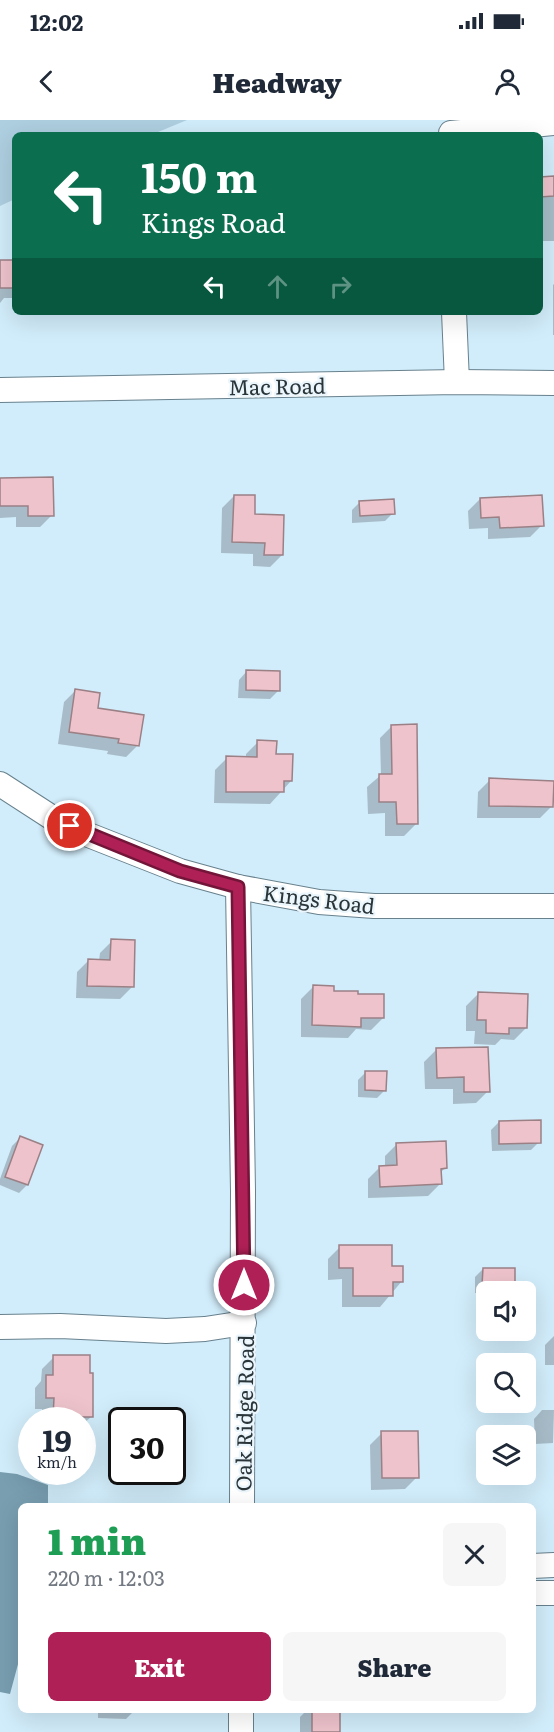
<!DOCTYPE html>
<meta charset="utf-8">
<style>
body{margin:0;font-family:Literata,serif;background:#f6f6f7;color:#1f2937;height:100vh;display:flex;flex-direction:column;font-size:22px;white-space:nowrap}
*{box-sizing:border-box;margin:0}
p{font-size:20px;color:#747a83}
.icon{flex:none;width:33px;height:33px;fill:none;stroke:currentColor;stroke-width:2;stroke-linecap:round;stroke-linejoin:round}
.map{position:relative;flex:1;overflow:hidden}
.side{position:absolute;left:18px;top:1383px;width:518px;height:210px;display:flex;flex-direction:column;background:#fff;border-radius:9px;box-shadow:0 6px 24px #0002}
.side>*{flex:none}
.top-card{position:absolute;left:12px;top:12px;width:531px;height:183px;border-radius:9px;box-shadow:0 6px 24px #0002;background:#0b6e4f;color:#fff;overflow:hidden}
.tools{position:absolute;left:476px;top:1161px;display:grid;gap:12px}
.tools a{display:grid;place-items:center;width:60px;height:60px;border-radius:9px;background:#fff;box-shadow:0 6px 24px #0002;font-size:30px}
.speed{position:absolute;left:18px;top:1287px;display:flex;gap:12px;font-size:30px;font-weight:700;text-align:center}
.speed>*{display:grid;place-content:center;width:78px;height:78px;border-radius:50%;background:#fff;box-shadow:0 6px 24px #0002;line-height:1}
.speed small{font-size:15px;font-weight:400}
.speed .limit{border:3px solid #111;border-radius:9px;background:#fff;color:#111}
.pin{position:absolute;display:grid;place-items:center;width:51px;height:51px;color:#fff;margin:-26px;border:3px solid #fff;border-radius:50%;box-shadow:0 2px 6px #0007}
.me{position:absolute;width:66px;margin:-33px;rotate:0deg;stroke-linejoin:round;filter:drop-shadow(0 0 4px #0008)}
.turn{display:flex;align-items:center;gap:21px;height:126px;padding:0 30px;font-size:27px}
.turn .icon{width:78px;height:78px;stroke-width:2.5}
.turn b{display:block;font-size:42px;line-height:51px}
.lanes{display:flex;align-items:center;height:57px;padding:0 30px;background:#0003;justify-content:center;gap:30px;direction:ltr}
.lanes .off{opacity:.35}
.round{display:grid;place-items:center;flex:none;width:63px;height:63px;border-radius:9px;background:#f6f6f7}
.headline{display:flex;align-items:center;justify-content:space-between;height:102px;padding:0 30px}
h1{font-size:36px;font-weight:800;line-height:45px;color:#1e9e55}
.primary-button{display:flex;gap:12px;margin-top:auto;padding:12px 30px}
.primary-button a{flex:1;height:69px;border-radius:9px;background:#af2056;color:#fff;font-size:24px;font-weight:800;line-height:69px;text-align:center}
.primary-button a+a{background:#f6f6f7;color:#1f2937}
.status{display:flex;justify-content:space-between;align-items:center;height:42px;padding:0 30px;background:#fff;direction:ltr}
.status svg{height:16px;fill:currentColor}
header{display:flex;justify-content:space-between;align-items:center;height:78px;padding:0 30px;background:#fff;font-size:27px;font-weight:800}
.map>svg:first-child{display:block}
.green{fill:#aecfe0}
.water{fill:#789eb0}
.shadow{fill:#0003}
.building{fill:#eec3cc;stroke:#9b8086;stroke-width:1.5}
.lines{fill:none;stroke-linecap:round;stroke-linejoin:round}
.minor-casing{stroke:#68818d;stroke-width:26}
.minor{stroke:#fff;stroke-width:24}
.route-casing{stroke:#721538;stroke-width:15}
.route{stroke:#af2056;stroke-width:10}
.labels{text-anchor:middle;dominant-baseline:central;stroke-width:4.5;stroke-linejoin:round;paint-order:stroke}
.street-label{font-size:21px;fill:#2a353a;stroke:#ebf6fc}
</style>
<div class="status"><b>12:02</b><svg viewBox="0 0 49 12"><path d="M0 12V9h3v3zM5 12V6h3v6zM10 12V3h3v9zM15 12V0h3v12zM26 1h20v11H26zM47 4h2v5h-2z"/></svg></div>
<header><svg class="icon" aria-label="back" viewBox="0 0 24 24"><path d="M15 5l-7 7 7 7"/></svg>Headway<svg class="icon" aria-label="person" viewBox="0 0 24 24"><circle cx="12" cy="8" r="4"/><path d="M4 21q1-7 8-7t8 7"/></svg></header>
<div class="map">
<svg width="554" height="1612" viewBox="0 0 554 1612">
<rect width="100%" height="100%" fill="#d1ecfa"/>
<path class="green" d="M0,0H187L151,15H15V79L0,86Z"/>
<path class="water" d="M0,1352L17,1354L48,1365V1386H21V1533L10,1574L0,1572Z"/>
<g class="shadow">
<rect x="540" y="58" width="14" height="63"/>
<path d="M0,141L15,142V178H4L0,183Z"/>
<path d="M554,164V215H553V165Z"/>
<path d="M100,192H142L140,194Z"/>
<path d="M0,359L52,395L40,407H16V397L0,398Z"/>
<path d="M234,376L253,395L282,435L270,447L253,446V434L221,433L222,388Z"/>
<path d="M480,379L542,405L530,417L488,419V408L469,409L468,391Z"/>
<path d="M360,382L393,393L385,401L352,403V390Z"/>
<path d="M247,551L278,571L270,579L238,578L239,560Z"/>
<path d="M76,570L138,625L126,637L107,634L108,631L58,624L64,582Z"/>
<path d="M392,606L416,704L404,716H385V693L368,694L367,667L381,655L380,618Z"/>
<path d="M258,622L275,635L291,661L270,684L214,683L215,650L227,638H246V634Z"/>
<path d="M490,660L552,686L540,698H477L478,672Z"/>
<path d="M112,821L132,867L120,879L76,878L77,852L89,840L99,841L100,833Z"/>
<path d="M313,867L357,876L383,898L371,910L356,909L348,918L301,917V879Z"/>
<path d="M478,874L526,908L514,920L501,919L495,925L474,924L475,911H466V886Z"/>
<path d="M436,930L488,971L476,983L453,984V969H425L424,942Z"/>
<path d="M366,952L385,970L377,978L358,977V960Z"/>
<path d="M499,1002L539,1022L531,1030L492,1031L491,1010Z"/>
<path d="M20,1018L27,1065L19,1073L0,1065V1059L12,1026Z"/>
<path d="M397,1024L445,1048L440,1053V1064L428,1076L368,1078V1059L380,1047H385V1036Z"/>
<path d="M340,1127L391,1147L402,1161L380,1187H342V1159L328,1160V1139Z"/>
<path d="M483,1149L514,1165L507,1172L475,1173V1157Z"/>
<path d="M554,1216V1245H545V1225Z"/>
<path d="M54,1237L92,1296L82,1305V1300H42V1289H35V1268L41,1261L42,1249Z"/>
<path d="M542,1290H554L553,1323L535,1324L534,1299Z"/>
<path d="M382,1313L417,1357L405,1369L371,1370L370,1325Z"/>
<path d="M98,1590H135L126,1599L98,1598Z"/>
<path d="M307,1590H338L339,1612H300V1597Z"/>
</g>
<g class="building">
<path d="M554,56V76L540,77V57Z"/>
<rect x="0" y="140" width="15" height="28"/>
<path d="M53,357L54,396H28V386H0V358Z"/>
<path d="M234,375H255V394L284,395L283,435H264L265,423L232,422Z"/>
<path d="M542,375L544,406L500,408L499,397L481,398L480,378Z"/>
<path d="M394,379L395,394L360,396L359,381Z"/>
<path d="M246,550L280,551V571L246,570Z"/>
<path d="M75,569L100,573L98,588L144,595L139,626L118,623L119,619L69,612Z"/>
<path d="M417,604L418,704H397L396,682H379V654H392L391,605Z"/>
<path d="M257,620L277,621L276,634H293L292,661H284V672H226V636L257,637Z"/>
<path d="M489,658L554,661L553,687L489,686Z"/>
<path d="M111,819L135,820L134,867L87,866L88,839L110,840Z"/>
<path d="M313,865L334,866V871H358V874H384V898H361V907L312,905Z"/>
<path d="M478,872L528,874L527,908H509V914L486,913V900H477Z"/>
<path d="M488,927L490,972H464V957L437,958L436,928Z"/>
<path d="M365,951H387L386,971L365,970Z"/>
<path d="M541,1000V1023L499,1024V1001Z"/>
<path d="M20,1016L43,1025L28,1065L5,1057Z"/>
<path d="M446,1021L447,1048L441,1049L442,1064L380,1067L379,1046L397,1045L396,1023Z"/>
<path d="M339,1125H392V1146H403V1162H393V1176H353V1148H339Z"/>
<path d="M483,1148H515V1166L482,1165Z"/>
<path d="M53,1235H90V1253H93V1297H53L54,1278H46V1255H53Z"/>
<path d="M381,1311H418L419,1358H382Z"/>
<rect x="312" y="1590" width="28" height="22"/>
</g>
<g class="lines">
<defs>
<g id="minor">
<path d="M451,13L554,3"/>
<path d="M454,192L457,262"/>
<path d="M0,270L457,262L554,263"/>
<path d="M0,664L51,697L81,712L180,751L238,767L319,782L374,786H554"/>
<path d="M238,767L243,1071L242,1386"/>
<path d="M0,1207L60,1206L166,1211L205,1209L244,1203"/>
<path d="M532,1446L554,1445"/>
<path d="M532,1473H554"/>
<path d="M241,1590V1612"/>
</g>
</defs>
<use href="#minor" class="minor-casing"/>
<use href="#minor" class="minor"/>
</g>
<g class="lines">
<defs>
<path id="route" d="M70,706L180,751L238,767L244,1165"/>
</defs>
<use href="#route" class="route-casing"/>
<use href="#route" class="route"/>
</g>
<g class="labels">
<g class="street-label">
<text transform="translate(277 265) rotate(-1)">Mac Road</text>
<text transform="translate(319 778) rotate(7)">Kings Road</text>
<text transform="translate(243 1293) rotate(-89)">Oak Ridge Road</text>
</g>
</g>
</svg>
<div class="tools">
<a><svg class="icon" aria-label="sound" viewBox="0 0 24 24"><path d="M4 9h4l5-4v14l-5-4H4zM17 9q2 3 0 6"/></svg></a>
<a><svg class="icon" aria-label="search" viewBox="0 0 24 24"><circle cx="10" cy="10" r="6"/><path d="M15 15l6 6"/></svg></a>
<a><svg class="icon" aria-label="layers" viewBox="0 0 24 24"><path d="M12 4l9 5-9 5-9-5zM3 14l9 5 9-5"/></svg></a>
</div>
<div class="speed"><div>19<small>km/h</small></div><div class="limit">30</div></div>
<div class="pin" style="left:70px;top:706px;background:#d93025"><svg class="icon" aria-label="arrive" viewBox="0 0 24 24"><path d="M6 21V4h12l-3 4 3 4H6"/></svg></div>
<svg class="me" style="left:244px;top:1165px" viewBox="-20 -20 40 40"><circle r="17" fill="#af2056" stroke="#fff" stroke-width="3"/><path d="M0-11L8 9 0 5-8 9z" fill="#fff"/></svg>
<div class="top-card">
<div class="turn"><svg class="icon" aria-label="left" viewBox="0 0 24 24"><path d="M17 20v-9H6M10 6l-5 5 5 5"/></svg><div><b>150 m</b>Kings Road</div></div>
<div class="lanes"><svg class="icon" aria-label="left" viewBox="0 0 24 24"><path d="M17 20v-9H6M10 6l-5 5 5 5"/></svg><svg class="icon off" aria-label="ahead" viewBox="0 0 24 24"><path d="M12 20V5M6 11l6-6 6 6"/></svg><svg class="icon off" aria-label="right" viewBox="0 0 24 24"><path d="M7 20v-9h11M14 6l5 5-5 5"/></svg></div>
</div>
<section class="side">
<div class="headline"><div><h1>1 min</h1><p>220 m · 12:03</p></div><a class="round"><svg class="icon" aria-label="close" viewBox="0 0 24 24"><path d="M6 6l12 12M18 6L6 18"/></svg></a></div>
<div class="primary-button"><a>Exit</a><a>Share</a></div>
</section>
</div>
